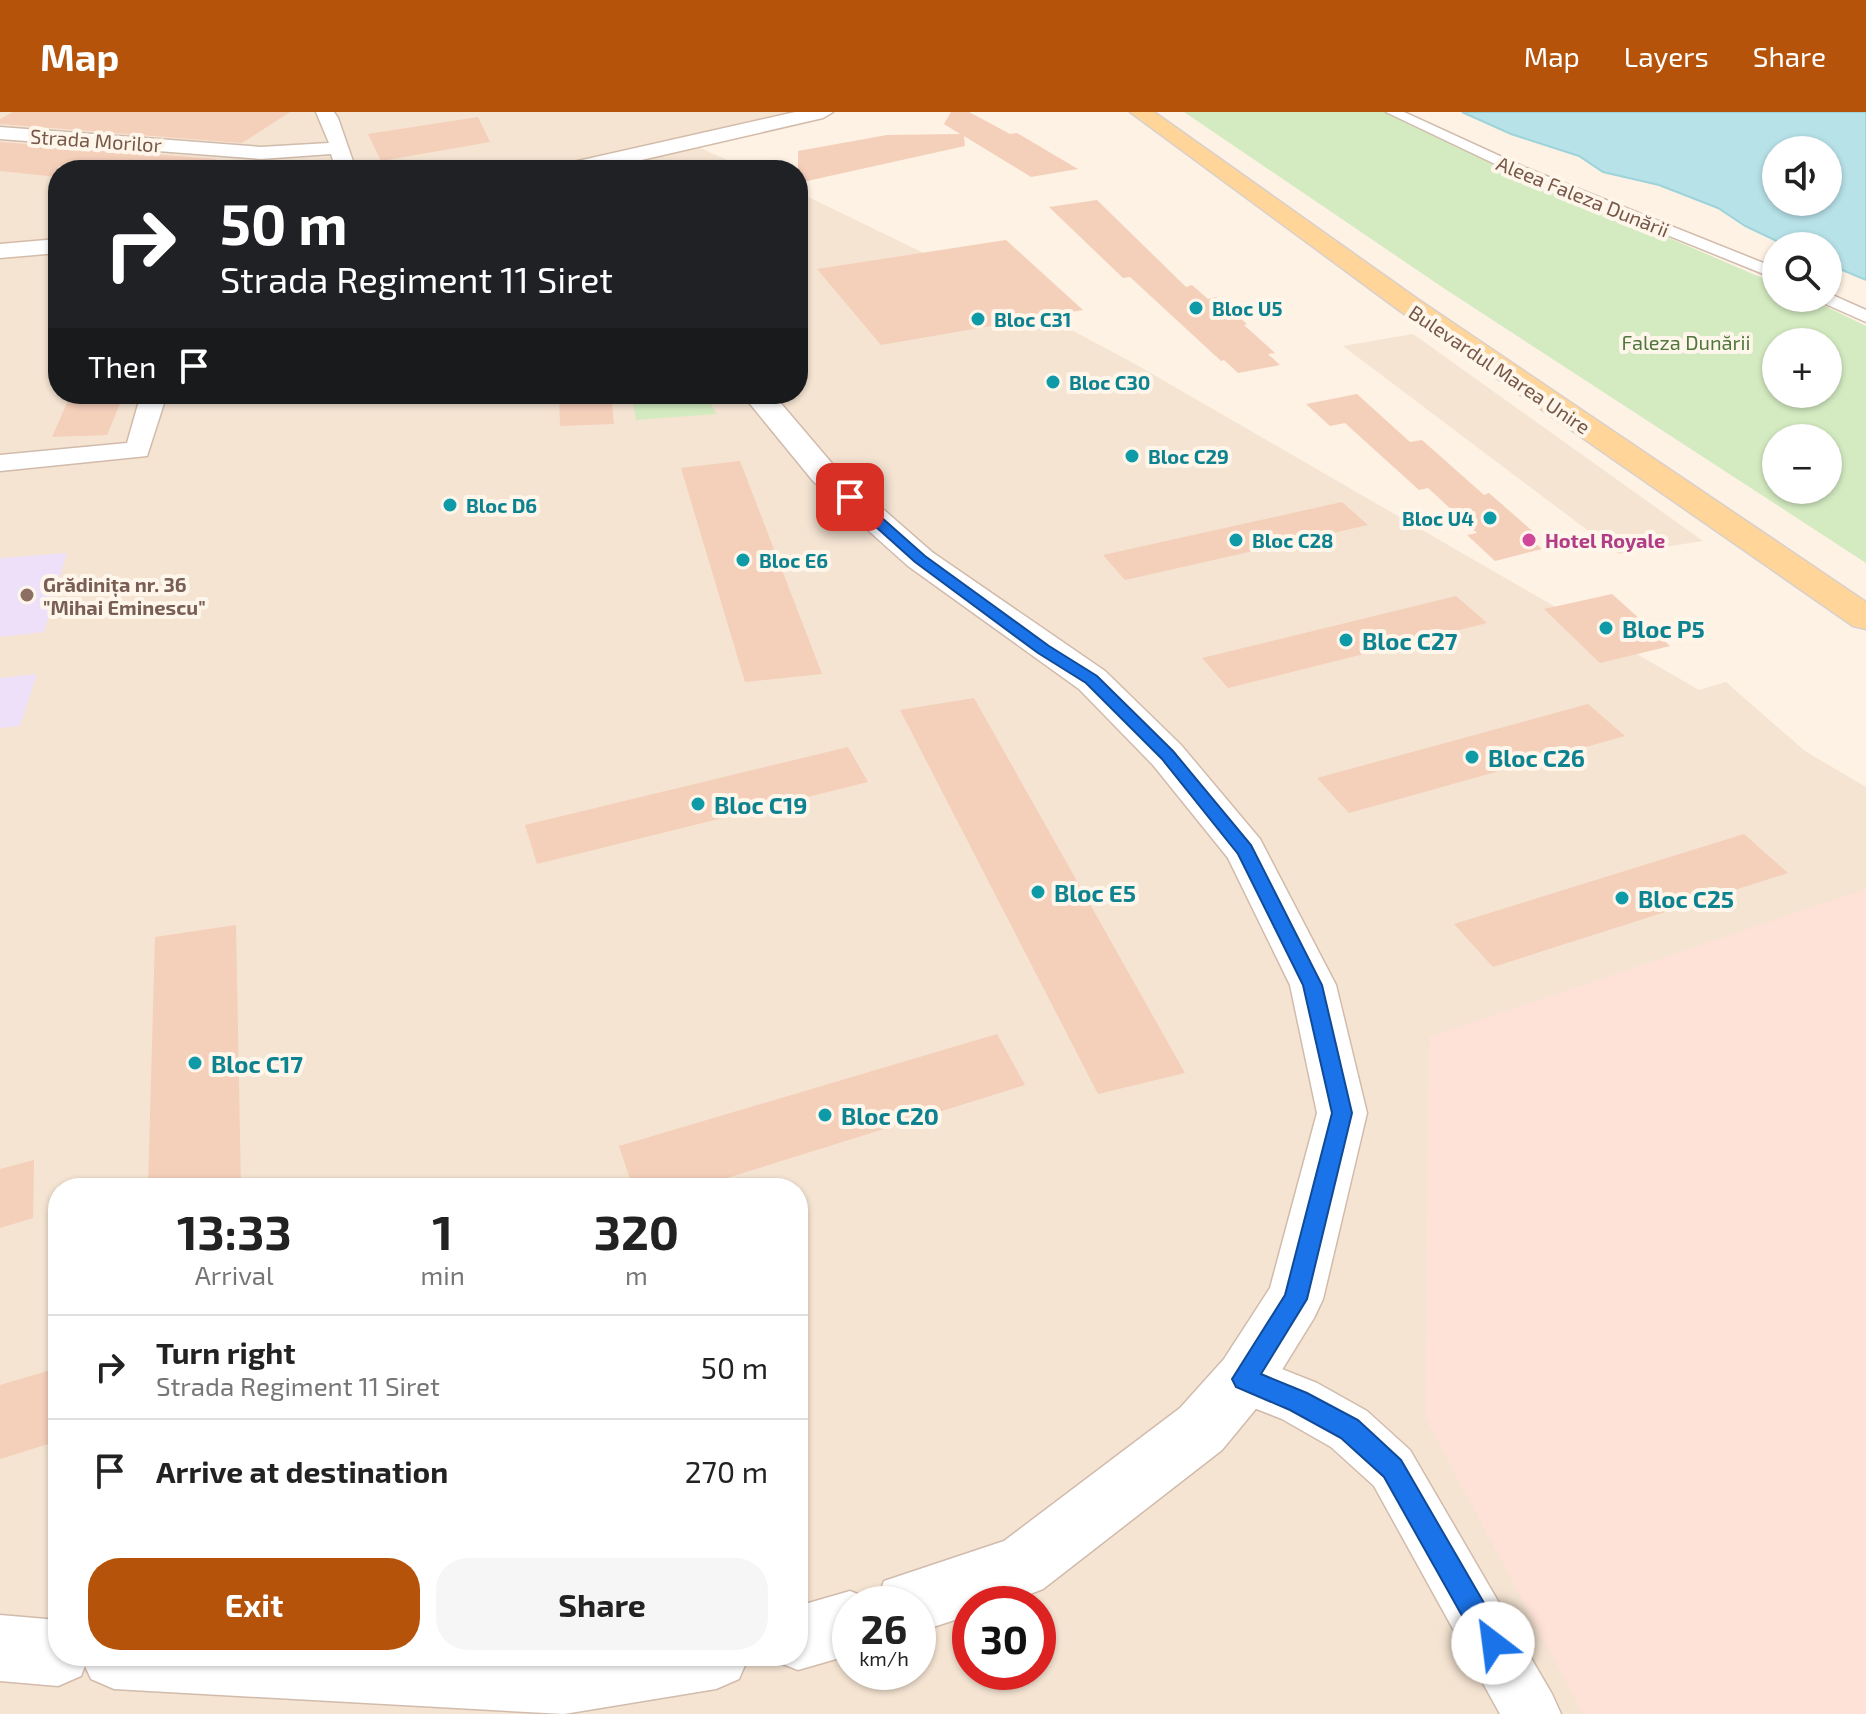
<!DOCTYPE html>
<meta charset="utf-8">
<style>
body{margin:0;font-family:"Exo 2",sans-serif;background:#f6f6f6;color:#222;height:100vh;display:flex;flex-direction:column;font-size:30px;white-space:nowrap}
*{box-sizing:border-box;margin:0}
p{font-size:26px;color:#767676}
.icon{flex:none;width:44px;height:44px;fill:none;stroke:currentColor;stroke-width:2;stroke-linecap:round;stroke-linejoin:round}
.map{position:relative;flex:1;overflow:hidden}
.panel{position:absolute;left:48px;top:1066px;width:760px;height:488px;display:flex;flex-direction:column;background:#fff;border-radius:32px;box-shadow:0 2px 6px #0004}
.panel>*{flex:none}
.banner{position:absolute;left:48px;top:48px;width:760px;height:244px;border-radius:32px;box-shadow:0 2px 6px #0004;background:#202124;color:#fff;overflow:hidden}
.tools{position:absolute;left:1762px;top:24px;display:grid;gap:16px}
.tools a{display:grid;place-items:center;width:80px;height:80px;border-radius:50%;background:#fff;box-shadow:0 2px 6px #0004;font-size:40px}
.speed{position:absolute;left:832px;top:1474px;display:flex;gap:16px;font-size:40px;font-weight:700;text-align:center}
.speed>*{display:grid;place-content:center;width:104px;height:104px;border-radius:50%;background:#fff;box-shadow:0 2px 6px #0004;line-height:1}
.speed small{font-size:20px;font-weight:400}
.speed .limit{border:12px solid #d22;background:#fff;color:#111}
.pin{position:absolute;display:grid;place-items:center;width:68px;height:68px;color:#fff;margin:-34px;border-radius:16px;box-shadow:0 4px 12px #0006}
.me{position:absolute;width:88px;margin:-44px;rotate:330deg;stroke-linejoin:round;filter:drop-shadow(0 0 6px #0008)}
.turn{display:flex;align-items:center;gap:28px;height:168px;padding:0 40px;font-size:36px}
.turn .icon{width:104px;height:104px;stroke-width:2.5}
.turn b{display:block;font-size:56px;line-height:68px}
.then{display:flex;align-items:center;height:76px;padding:0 40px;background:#0003;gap:16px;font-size:30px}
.eta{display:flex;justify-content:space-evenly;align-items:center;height:136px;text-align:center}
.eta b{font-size:48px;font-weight:700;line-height:56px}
.action{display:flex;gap:16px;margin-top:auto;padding:16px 40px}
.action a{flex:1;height:92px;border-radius:32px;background:#b45309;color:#fff;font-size:32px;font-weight:700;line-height:92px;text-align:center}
.action a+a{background:#f6f6f6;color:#222}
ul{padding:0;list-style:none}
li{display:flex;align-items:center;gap:24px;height:104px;padding:0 40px;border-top:2px solid #e0e0e0}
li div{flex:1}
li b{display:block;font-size:30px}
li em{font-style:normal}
header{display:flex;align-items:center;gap:48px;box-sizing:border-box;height:112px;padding:0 40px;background:#b45309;color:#fff}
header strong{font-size:38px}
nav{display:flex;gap:44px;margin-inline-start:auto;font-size:28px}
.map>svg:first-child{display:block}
.residential{fill:#f5e4d2;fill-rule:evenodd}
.commercial{fill:#fee1d7}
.education{fill:#efe0fa}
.green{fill:#d4ebc1;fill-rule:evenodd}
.water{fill:#b7e2e8;stroke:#9dd3da;stroke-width:2;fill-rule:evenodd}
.building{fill:#f4cfba}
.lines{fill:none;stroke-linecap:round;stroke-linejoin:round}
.pedestrian-casing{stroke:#d1bbac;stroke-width:3}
.minor-casing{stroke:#d1bbac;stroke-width:3}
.tertiary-casing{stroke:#d1bbac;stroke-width:3}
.secondary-casing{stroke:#d4bba9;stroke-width:3}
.primary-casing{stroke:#d9d0cc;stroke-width:3}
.pedestrian{fill:#fff;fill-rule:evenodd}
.minor{fill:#fff;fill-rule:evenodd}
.tertiary{fill:#fff;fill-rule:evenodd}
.secondary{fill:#fff;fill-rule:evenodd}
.primary{fill:#ffd599;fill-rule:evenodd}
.route{fill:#1a73e8;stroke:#114b97;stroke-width:2}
.culture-dot{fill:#0f9aa8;stroke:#fff6eb;stroke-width:3}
.hotel-dot{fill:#d1479c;stroke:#fff6eb;stroke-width:3}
.education-dot{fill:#8d6e63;stroke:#fff6eb;stroke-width:3}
.labels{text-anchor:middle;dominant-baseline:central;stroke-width:8;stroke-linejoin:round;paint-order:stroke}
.far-street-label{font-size:20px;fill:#775748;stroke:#fff6eb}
.far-culture-label{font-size:20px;font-weight:bold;fill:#0d838f;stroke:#fff6eb;text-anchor:start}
.far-park-label{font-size:20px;fill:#50773c;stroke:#fff6eb}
.far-hotel-label{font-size:20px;font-weight:bold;fill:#b23c85;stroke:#fff6eb;text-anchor:start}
.far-education-label{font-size:20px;font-weight:bold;fill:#785e54;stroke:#fff6eb;text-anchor:start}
.culture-label{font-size:24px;font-weight:bold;fill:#0d838f;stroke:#fff6eb;text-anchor:start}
</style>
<header>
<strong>Map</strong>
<nav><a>Map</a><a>Layers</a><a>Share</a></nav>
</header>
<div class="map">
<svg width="1866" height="1602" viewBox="0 0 1866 1602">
<rect width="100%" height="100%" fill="#fdf2e4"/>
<g class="residential">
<path d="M0,0H807L691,32L750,58H58V282H798V80L969,163L1135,252L1699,578L1726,570L1805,639L1866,675V1602H0ZM58,1076H798V1544H58ZM850,1492H918V1560H850ZM970,1492H1038V1560H970Z"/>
<path d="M1413,222L1703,429L1619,442L1343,234Z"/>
</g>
<path class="commercial" d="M1866,777V1602H1583L1425,1305L1429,925Z"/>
<g class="education">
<path d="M67,441L44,520L0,525V446Z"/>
<path d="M37,562L20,614L0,616V566Z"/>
</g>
<g class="green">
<path d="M1184,0H1390L1482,45L1776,172V186H1809L1866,214V451L1445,177ZM1776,230H1828V282H1776ZM1776,326H1828V378H1776Z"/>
<path d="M631,282H704L717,302L636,308Z"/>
</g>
<path class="water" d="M1462,0H1866V168L1828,152V134H1787L1745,114L1718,96L1659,73L1603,60L1579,44L1511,22ZM1776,38H1828V90H1776Z"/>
<g class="building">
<path d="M13,0H290L242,31L0,12V7Z"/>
<path d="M951,0H969L1010,22L1017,21L1078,57L1031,65L964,24L965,34L798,71V39L887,23L960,22L944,12Z"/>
<path d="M478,5L490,30L381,49L368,22Z"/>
<path d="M0,30L217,47L199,58H106L58,54V65L0,59Z"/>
<path d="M1097,88L1186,175L1192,173L1208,187L1216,185L1247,212L1244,213L1275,241L1268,242L1280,253L1238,261L1224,248L1221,249L1130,165L1123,166L1049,95Z"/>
<path d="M1006,128L1083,198L881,233L817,157Z"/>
<path d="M71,282H124L107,323L52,325Z"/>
<path d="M559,282H611L614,312L560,314Z"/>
<path d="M1357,282L1410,330L1422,328L1484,383L1489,381L1537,423L1528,425L1542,437L1495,449L1467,423L1477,421L1428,376L1419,378L1345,311L1330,314L1306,292Z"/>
<path d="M740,349L822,562L745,570L681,356Z"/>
<path d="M1342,390L1368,413L1125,468L1103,443Z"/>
<path d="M1612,482L1670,534L1600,551L1544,497Z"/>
<path d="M1456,484L1487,511L1228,576L1202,546Z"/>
<path d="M974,586L1185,961L1098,982L900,598Z"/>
<path d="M1588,592L1625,624L1349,701L1317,666Z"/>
<path d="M848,635L868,670L537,752L525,713Z"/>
<path d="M1744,722L1788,761L1493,855L1454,812Z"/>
<path d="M236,813L241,1076H148L155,825Z"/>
<path d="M997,922L1025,973L695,1076H633L619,1034Z"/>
<path d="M34,1048L33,1106L0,1116V1057Z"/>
<path d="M58,1256V1329L0,1347V1273Z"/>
</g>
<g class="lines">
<defs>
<g id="pedestrian">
<path d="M1386,0H1404L1526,56L1776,156V167L1516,62Z"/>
<path d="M1828,181L1866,198V210L1821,190L1819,186H1828Z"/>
</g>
<g id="minor">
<path d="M316,0H334L338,6L356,58H336L331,42L261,47L0,27V15L261,35L329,31Z"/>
<path d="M141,282H167L147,344L0,359V343L127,331Z"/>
<path d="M1244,1242L1317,1271L1367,1299L1410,1338L1552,1582L1561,1602H1500L1374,1374L1331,1335L1282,1307L1226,1285L1219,1267L1226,1249Z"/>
</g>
<g id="tertiary">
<path d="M742,282H773L835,355L932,440L1105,559L1181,633L1260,727L1336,873L1367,1001L1323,1187L1314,1206L1264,1287L1222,1338L1043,1477L1004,1492H970V1503L918,1520V1492H875L884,1469L1004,1429L1180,1296L1224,1247L1270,1176L1317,1001L1290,873L1228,746L1153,653L1079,577L908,454L813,369Z"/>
<path d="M850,1479L873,1488L874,1492H850V1543L798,1558L775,1549L773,1544H798V1494Z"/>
<path d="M0,1503L58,1508V1544H749L739,1567L716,1577L564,1602L114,1577L91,1567L85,1554L81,1564L58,1574L0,1569Z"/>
</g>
<g id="secondary">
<path d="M795,0H833L823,6L598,58H558L561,53L569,51Z"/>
<path d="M58,127V141L0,146V132Z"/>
</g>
<path id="primary" d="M1130,0H1154L1419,188L1866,490V517L1853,514L1400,199Z"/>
</defs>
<use href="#pedestrian" class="pedestrian-casing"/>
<use href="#minor" class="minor-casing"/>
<use href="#tertiary" class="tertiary-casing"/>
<use href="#secondary" class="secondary-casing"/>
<use href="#primary" class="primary-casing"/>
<use href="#pedestrian" class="pedestrian"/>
<use href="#minor" class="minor"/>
<use href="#tertiary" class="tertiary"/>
<use href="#secondary" class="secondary"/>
<use href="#primary" class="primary"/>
</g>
<path class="route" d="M846,382H855L925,444L1049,534L1097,564L1173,639L1251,733L1322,873L1352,1001L1307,1187L1261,1262L1307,1281L1358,1308L1401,1348L1502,1522L1506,1531L1502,1541L1493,1545L1483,1541L1384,1365L1341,1326L1290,1298L1236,1275L1232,1267L1285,1183L1332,1001L1303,873L1238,742L1162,647L1086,571L1038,541L915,450L846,388Z"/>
<g class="culture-dot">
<circle cx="1196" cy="196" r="8"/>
<circle cx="978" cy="207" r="8"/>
<circle cx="1053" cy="270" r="8"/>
<circle cx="1132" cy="344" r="8"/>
<circle cx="450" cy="393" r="8"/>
<circle cx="1490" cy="406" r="8"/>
<circle cx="1236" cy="428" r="8"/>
<circle cx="743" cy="448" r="8"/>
<circle cx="1606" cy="516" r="8"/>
<circle cx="1346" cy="528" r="8"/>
<circle cx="1472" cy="645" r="8"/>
<circle cx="698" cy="692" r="8"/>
<circle cx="1038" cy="780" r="8"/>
<circle cx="1622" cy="786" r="8"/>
<circle cx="195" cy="951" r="8"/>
<circle cx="825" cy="1003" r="8"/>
</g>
<circle class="hotel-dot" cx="1529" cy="428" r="8"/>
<circle class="education-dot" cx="27" cy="483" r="8"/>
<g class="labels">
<g class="far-street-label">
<text transform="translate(96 28) rotate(4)">Strada Morilor</text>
<text transform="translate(1583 84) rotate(22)">Aleea Faleza Dunării</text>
<text transform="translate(1500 257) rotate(34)">Bulevardul Marea Unire</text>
</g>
<g class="far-culture-label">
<text x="1212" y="196">Bloc U5</text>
<text x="994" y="207">Bloc C31</text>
<text x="1069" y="270">Bloc C30</text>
<text x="1148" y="344">Bloc C29</text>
<text x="466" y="393">Bloc D6</text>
<text x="1474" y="406" text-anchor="end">Bloc U4</text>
<text x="1252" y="428">Bloc C28</text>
<text x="759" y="448">Bloc E6</text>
</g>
<g class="far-park-label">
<text x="1686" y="230">Faleza Dunării</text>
</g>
<g class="far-hotel-label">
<text x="1545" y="428">Hotel Royale</text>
</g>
<g class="far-education-label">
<text x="43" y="472">Grădinița nr. 36<tspan x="43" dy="23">"Mihai Eminescu"</tspan></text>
</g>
<g class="culture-label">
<text x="1622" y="516">Bloc P5</text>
<text x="1362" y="528">Bloc C27</text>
<text x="1488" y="645">Bloc C26</text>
<text x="714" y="692">Bloc C19</text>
<text x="1054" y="780">Bloc E5</text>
<text x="1638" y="786">Bloc C25</text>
<text x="211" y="951">Bloc C17</text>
<text x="841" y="1003">Bloc C20</text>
</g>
</g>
</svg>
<div class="tools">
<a><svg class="icon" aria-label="sound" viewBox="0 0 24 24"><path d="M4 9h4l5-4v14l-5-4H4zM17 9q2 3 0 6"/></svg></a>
<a><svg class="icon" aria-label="search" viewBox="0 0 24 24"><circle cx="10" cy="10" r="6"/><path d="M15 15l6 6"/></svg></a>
<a>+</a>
<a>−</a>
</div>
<div class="speed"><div>26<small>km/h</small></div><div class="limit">30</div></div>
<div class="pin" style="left:850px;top:385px;background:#d93025"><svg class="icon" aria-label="arrive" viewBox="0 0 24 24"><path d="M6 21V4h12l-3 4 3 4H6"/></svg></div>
<svg class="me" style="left:1493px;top:1531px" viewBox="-20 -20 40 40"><circle r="19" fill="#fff"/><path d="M0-13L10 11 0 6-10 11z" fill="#1a73e8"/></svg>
<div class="banner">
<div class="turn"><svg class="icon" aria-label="right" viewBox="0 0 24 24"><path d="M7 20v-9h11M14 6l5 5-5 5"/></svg><div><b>50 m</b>Strada Regiment 11 Siret</div></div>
<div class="then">Then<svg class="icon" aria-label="arrive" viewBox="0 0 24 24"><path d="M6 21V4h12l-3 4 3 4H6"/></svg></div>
</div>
<section class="panel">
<div class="eta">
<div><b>13:33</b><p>Arrival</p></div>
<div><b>1</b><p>min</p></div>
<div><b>320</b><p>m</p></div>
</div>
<ul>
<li><svg class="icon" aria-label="right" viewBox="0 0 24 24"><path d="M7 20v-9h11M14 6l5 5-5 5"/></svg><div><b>Turn right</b><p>Strada Regiment 11 Siret</p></div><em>50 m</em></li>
<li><svg class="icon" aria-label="arrive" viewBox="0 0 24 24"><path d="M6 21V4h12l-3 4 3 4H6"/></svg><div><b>Arrive at destination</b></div><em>270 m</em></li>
</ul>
<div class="action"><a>Exit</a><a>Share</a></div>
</section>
</div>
